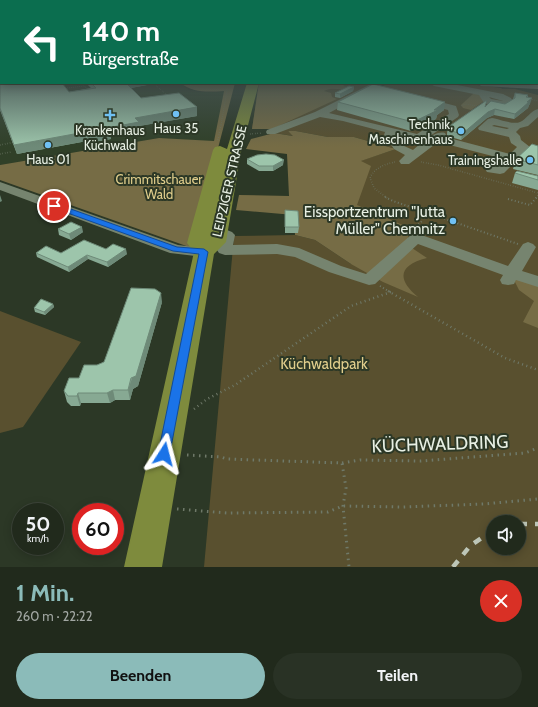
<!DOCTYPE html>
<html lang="de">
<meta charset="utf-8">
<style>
body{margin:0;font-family:Cabin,sans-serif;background:#293225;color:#f1f3f6;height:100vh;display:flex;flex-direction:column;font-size:15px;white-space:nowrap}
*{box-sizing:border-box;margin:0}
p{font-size:13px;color:#a2a7a3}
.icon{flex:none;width:22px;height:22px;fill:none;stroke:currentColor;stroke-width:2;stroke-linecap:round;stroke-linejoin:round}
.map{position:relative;height:567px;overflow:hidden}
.panel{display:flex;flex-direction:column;background:#212a1c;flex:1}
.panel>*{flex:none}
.hud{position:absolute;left:0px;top:0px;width:538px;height:84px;box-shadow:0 2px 10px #0003,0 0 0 1px #3e463b;background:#0b6e4f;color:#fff;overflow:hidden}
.fabs{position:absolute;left:486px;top:515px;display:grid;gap:8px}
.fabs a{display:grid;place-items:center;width:40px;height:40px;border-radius:50%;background:#212a1c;box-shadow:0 2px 10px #0003,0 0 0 1px #3e463b;font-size:20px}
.speed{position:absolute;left:12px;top:503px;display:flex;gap:8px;font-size:20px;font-weight:700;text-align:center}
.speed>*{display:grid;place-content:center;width:52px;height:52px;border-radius:50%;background:#212a1c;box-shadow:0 2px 10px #0003,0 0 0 1px #3e463b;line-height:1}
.speed small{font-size:10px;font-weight:400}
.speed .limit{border:6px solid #d22;background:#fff;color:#111}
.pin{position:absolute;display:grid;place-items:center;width:34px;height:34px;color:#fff;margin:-17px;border:2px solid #fff;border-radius:50%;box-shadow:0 1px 4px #0007}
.me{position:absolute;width:44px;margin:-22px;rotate:9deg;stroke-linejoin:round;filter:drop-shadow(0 0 3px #0008)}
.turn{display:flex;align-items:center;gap:14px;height:84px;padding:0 16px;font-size:18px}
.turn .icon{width:52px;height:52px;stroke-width:2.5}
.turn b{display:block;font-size:28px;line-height:34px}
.round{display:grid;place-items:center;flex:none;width:42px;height:42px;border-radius:21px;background:#293225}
.overview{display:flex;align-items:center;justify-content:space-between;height:68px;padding:0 16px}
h1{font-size:24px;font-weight:700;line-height:30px;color:#8bbbb9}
.cta{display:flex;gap:8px;margin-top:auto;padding:8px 16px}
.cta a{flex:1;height:46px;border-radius:24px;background:#8bbbb9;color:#111;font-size:16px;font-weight:700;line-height:46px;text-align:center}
.cta a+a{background:#293225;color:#f1f3f6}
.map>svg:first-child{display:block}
.built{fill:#304028}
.green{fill:#59502f;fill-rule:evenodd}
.forest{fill:#766c45}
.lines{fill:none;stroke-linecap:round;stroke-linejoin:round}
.path-far4{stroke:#6f7969;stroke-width:1;stroke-dasharray:0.5 1.5;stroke-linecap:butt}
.path-far3{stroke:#6f7969;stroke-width:1.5;stroke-dasharray:0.5 2;stroke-linecap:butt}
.path-far2{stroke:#6f7969;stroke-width:2;stroke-dasharray:1 2.5;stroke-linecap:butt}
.path-far1{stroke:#6f7969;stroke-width:2.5;stroke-dasharray:1 3.5;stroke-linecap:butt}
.path{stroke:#6f7969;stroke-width:3;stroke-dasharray:1.5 4.5;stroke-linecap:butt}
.minor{fill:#76846f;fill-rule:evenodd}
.major{fill:#7e8b3d;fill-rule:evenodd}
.rail{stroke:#bdc6b8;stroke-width:4.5;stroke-dasharray:8 8;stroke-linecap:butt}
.wall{fill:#87a993}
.shaded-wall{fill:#6e8a78}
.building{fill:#9dc5ab;stroke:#6e8a78}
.route{fill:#1a73e8;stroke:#114b97}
.poi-dot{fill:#70c1f4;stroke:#2c3826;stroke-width:1.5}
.labels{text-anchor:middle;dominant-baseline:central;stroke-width:4;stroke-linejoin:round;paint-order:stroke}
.far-poi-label{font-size:13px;fill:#e8f0e4;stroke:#2c3826}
.far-park-label{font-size:13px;fill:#e0ce8c;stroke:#2c3826}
.far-street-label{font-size:13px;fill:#e8f0e4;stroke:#2c3826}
.poi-label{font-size:15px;fill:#e8f0e4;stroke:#2c3826;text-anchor:end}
.park-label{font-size:15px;fill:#e0ce8c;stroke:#2c3826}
.near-street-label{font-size:18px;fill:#e8f0e4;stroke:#2c3826}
</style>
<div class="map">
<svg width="538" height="567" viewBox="0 0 538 567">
<rect width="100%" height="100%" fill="#2c3826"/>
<path class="built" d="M0,67L1,83H162L164,85L180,83L189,90L202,92L224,91L214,142L159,138L0,165Z"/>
<g class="green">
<path d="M259,83H362L381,87L389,83H461L501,88L502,89H515L538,95V567H204L234,236L295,235L315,240L351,264L412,239L341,209L360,161L396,149L354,137H328L296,131H288L294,136L274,133L272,129H252ZM493,522H519V548H493Z"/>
<path d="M0,311L81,342L23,427L0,433Z"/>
</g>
<g class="forest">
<path d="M180,83H235L192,248L0,180V165L159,138L214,141L224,91C207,92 194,93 180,83Z"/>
<path d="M259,83H348L343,86L354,88C347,93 334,85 324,91L331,93L332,97L337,99L272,129H252Z"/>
<path d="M474,93L480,95L484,101L471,110L463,108L461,105Z"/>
<path d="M288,131H296L328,137H354L396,149L361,161L371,166L357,205L412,229L408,237L412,248L427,258C399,265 396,279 418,297L383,282L351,264L315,240L295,235L294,215L236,210L239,195L289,196L287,154L246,149L251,139L274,133L293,136Z"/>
<path d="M516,277L538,284V328L523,322L534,301L519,290L515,282Z"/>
</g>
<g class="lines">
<g class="path-far4">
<path d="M82,83L87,89L85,90"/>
<path d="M153,83L167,95"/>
<path d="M183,83L199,89L227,90L221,125"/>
<path d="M67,88L84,86"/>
<path d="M527,96L531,98L530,99L538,101"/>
<path d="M461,106L466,104L477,106"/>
<path d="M474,110H472L479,106"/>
</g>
<g class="path-far3">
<path d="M250,134L262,133"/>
<path d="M218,140L221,124"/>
<path d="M0,145L15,142"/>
<path d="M0,154L11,152"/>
<path d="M421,162L438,165L538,193"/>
<path d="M387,198L374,188L370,178C374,168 385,164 395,162"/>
<path d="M536,198L538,195"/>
</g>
<g class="path-far2">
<path d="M385,197L393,201L518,244"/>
<path d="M508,199L530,205L537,197"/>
<path d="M416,227L422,221"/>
<path d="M435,233L441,227"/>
<path d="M380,286L390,292"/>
</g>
<g class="path-far1">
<path d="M388,291L505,358L538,370"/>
<path d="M194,409L207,399L235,385L351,306L391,292"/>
</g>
<g class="path">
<path d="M187,455L221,457L227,459L342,463L346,488L343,506L349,567"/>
<path d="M342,463L360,460L421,461L525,453L538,448"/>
<path d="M177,509L227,513L328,512L343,506L403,507L484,504L538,499"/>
</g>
<g class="minor">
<path d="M430,83H447L503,94L511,98L513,102L503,108L484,103L479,95L434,86ZM489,97L503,101L491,99Z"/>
<path d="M477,83H538V89L481,86Z"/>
<path d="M371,84L456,106L459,115L458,117L427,138L417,140L395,134L402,145L413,150C421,144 434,130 445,133L446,135L445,137L510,154L517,147L511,143L509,137L479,130L478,128L488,119L492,118C499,119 513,125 520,122C527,119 530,111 538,109V117L528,126L520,128L516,132L520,136L521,140L530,147L504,173L500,174L487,172L485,169L487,166H497L504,159L438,142L409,164H401L399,161L405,155L394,149L384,135L385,132L343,121L320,117L275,134H267L266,132L267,130L315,112ZM372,90L448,110L449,114L417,134L329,113ZM494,125L509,128L507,129L492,126Z"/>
<path d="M0,182L178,245L210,249L212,252L210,255L204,257L170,253L0,190Z"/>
<path d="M227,230L232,232L235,235L233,245L277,244L299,248L341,266L366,274L411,235L416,233L508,266L523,244L528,242L533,244L536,247L522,271L538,276V287L516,280L514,284L508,285L502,284L500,280L503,275L418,244L375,284L369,285L329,272L295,257L277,254L225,255L219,253L217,250L219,235L222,232Z"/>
</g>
<path class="major" d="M247,83H259L241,152L226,242L214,254L162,567H124L194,252L187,243L213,150L215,147L220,146L227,149Z"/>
<g class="rail">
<path d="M519,524H538"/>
<path d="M453,567L470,546L493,530"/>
</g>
</g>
<g class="wall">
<path d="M0,67L69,92L91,88L86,83H147V85L131,88L141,98L197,116L139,126L140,131L110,136L111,139L88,143L87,141L17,154L0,110Z"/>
<path d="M538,67V76H537V68Z"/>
<path d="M354,87L353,91L340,98L335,97V93Z"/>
<path d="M515,93L528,95V97L530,104L529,105L528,108L514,119L494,115L487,118L461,140L447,136V133L448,127L486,106L505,104L513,99Z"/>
<path d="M338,102L444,110L437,115L436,119L411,131L337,110Z"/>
<path d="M538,146V175L513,169L516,159Z"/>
<path d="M247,159L283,165L273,171H259L247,164Z"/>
<path d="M515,173L538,176V190L512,183Z"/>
<path d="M285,210L299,227L298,233H285Z"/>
<path d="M58,229L83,232L71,240L59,235Z"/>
<path d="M106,249L127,254L108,267L88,259L69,272L37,257L36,253H61Z"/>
<path d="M162,302L138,386L133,389L130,400H115L110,403H81L80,406H71L67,402L64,391L79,378L97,365L104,362Z"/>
<path d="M53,304L54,307L45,315L35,312L34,308Z"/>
</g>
<g class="shaded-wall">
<path d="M124,83H147V85L125,89Z"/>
<path d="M354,87L353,91L340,98V94Z"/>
<path d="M532,98L530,104L529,105L528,108L514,119L515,114Z"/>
<path d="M445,102L444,110L437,115L436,119L411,131L413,122Z"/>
<path d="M197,107V116L139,126L140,131L110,136L111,139L88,143L87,134L135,118Z"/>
<path d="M495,109L494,115L487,118L461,140L462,134L488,112Z"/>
<path d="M85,132L87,141L17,154L14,145Z"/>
<path d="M284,160L283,165L273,171V166Z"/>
<path d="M0,195L2,201L0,202Z"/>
<path d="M82,227L83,232L71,240L69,234Z"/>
<path d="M126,249L127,254L108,267L107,262Z"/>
<path d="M87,255L88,259L69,272L68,267Z"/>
<path d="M161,293L162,302L138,386L133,389L130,400L128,390Z"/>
<path d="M53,304L54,307L45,315L44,312Z"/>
<path d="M113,390L115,400L110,403L107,393Z"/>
<path d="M78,393L81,403L80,406L77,396Z"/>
</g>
<g class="building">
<path d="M0,67H1V83H62L69,92L96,88L91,83H126L141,98L179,93L197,107L135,118L139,122L107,128L109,130L87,134L85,132L14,145L0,108Z"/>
<path d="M373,84L445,102L434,110H438L413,122L338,102Z"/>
<path d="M349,86L354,87L340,94L335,93Z"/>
<path d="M515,93L528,95L526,97L532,98L527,102H529L515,114L495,109L488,112L462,134L448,130V127L487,100L485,107L491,101L505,104L515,98Z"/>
<path d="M532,144L538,146V165L516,159Z"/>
<path d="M266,154L275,155L284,160L273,166H259L247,159L257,155Z"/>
<path d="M517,171L538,176V180L515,173Z"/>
<path d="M285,210L298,211L299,227H285Z"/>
<path d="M71,222L82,227L69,234L58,229Z"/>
<path d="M84,240L106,249L113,244L126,249L107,262L87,255L68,267L36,253L46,246L61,253Z"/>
<path d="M131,288L155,289L161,293L136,376L131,378L128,390H113L107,393H78L77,396H68L64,391L69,378H79L84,365H97L104,362Z"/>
<path d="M41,299L53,304L44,312L34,308Z"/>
</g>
<linearGradient id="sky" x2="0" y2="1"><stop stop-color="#181f15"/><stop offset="0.46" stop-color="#455352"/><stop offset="1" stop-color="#455352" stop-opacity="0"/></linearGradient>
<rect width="538" height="147" fill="url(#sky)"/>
<path class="route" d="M54,203L177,247L204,249L208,252L169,458L164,460L160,458L158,454L199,254L173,251L51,207V204Z"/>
<g class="poi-dot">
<circle cx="176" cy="114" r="4"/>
<path d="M108 109h4v4h4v4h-4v4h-4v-4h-4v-4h4z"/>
<circle cx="461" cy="131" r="4"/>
<circle cx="48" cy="145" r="4"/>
<circle cx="530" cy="160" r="4"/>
<circle cx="453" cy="221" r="4"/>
</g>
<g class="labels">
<g class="far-poi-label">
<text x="453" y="124" text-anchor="end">Technik,<tspan x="453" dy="15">Maschinenhaus</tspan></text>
<text x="176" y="128">Haus 35</text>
<text x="110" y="130">Krankenhaus<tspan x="110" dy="15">Küchwald</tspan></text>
<text x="48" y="159">Haus 01</text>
<text x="522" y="160" text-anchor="end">Trainingshalle</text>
</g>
<g class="far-park-label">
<text x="159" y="179">Crimmitschauer<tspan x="159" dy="15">Wald</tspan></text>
</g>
<g class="far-street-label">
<text transform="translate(229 181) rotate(-77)">LEIPZIGER STRASSE</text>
</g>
<g class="poi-label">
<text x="445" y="212">Eissportzentrum "Jutta<tspan x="445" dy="17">Müller" Chemnitz</tspan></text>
</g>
<g class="park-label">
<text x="324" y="364">Küchwaldpark</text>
</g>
<g class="near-street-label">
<text transform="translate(440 444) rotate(-2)">KÜCHWALDRING</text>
</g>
</g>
</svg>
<div class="fabs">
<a><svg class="icon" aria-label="sound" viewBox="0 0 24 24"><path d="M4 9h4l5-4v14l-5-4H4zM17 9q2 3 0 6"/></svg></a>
</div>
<div class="speed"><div>50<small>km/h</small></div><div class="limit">60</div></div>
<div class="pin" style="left:54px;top:206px;background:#d93025"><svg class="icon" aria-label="arrive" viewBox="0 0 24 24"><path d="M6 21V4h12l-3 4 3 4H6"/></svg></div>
<svg class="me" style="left:164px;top:454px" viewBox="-20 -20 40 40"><path d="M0-17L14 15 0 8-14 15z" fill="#1a73e8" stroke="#fff" stroke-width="4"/></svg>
<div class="hud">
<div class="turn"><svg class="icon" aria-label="left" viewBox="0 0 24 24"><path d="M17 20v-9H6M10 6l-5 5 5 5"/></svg><div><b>140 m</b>Bürgerstraße</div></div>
</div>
</div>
<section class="panel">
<div class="overview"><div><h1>1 Min.</h1><p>260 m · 22:22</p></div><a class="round" style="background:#d93025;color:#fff"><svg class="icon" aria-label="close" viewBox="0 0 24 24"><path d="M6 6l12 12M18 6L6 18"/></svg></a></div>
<div class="cta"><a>Beenden</a><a>Teilen</a></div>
</section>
